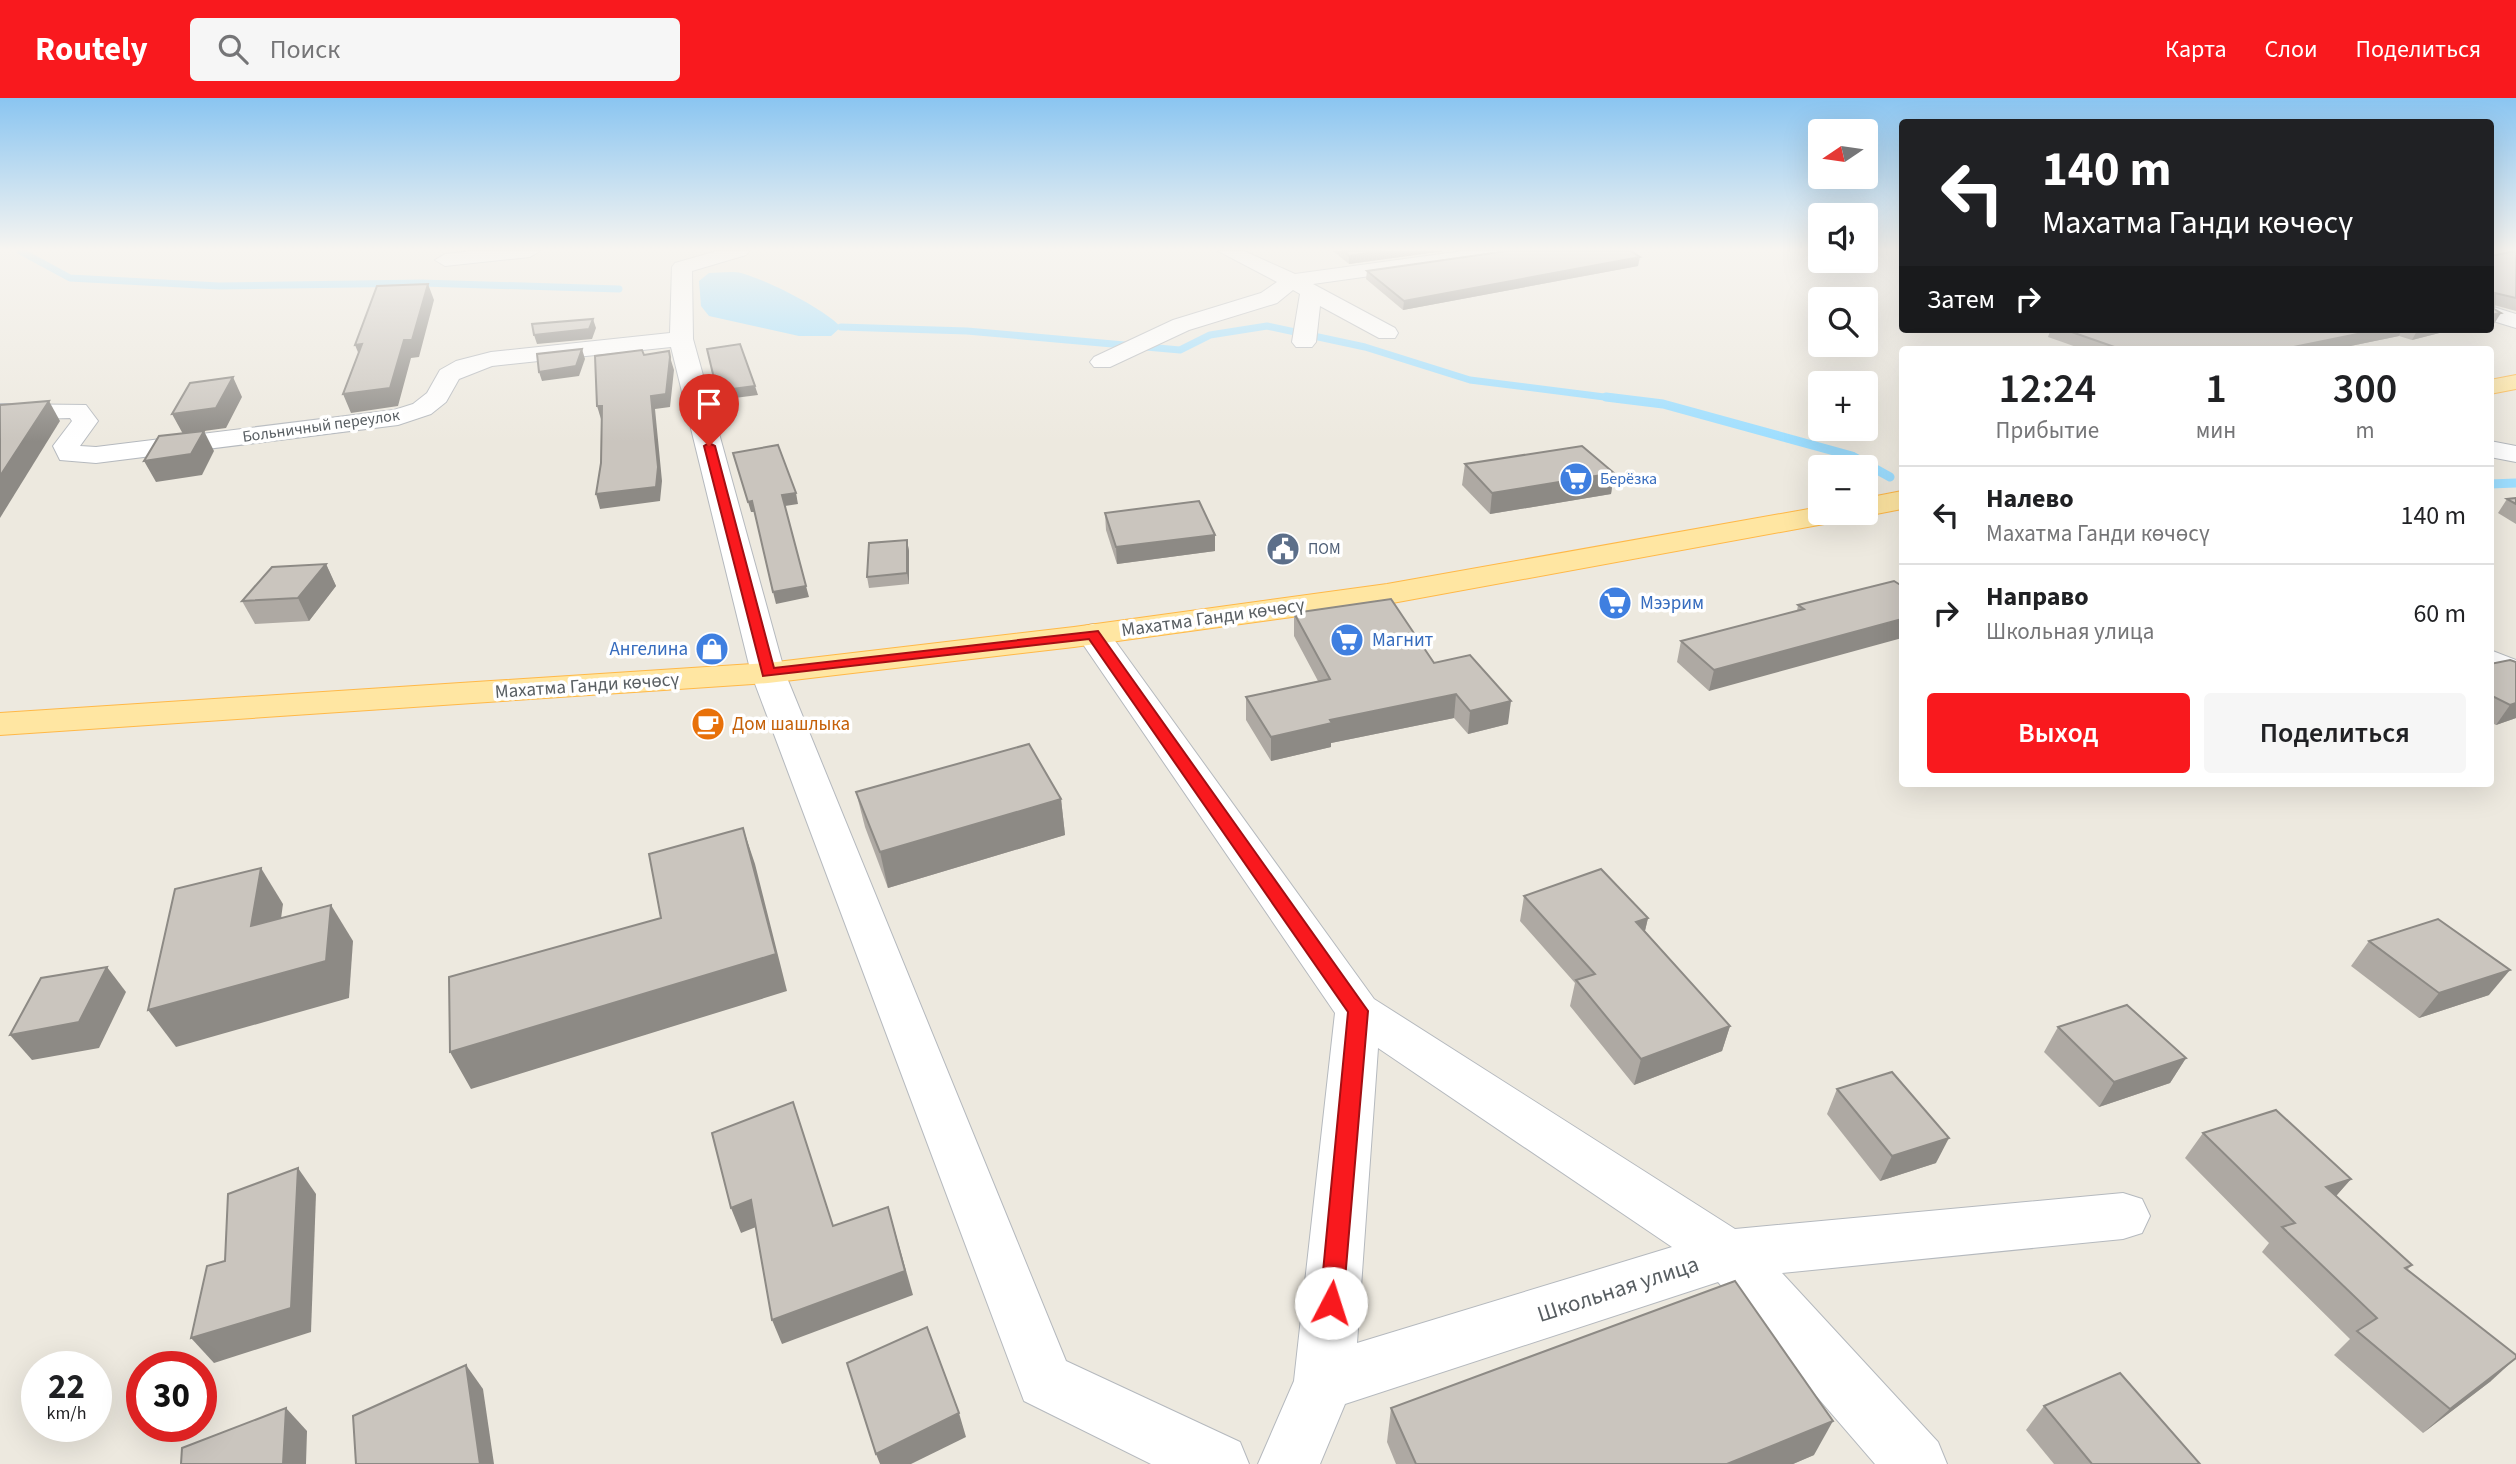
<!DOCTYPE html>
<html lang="ru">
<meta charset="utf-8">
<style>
body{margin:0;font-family:"Source Sans 3",sans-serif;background:#f6f6f6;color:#202124;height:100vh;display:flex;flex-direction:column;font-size:26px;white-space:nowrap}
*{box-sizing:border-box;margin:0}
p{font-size:23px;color:#757577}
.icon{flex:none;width:38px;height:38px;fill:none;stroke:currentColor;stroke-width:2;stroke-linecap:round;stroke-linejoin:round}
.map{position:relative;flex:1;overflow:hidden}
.side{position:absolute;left:1899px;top:248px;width:595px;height:441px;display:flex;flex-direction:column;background:#fff;border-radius:7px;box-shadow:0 7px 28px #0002}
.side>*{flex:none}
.hud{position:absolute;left:1899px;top:21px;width:595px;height:214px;border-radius:7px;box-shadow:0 7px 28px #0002;background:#202124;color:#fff;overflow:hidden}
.needle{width:46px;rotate:257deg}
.tools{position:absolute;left:1808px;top:21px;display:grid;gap:14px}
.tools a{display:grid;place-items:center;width:70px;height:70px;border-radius:7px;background:#fff;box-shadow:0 7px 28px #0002;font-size:35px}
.speed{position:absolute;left:21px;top:1253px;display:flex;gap:14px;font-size:35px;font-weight:700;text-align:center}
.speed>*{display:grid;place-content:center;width:91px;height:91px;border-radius:50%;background:#fff;box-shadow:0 7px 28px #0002;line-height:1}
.speed small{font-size:18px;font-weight:400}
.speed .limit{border:10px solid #d22;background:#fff;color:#111}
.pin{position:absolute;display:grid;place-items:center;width:60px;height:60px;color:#fff;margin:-72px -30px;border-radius:50% 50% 50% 0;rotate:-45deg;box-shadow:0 0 7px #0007}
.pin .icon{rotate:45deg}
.me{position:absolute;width:77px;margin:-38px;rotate:5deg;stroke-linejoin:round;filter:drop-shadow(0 0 5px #0008)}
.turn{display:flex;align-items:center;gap:24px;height:147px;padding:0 28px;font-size:32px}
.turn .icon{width:91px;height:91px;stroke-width:2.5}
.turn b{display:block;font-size:49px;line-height:60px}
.then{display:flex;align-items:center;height:66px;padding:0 28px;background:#0003;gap:14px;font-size:26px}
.eta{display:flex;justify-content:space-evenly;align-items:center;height:119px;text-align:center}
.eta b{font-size:42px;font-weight:600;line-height:49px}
.action{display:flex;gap:14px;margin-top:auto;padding:14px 28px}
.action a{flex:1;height:80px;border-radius:7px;background:#f9191e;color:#fff;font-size:28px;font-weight:600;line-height:80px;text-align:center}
.action a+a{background:#f6f6f6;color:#202124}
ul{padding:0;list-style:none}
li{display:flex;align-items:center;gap:21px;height:98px;padding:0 28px;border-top:2px solid #e0e0e0}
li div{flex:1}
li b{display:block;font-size:26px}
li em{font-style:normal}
header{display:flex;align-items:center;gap:42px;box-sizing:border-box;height:98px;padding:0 35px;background:#f9191e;color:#fff}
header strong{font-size:33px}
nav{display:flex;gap:38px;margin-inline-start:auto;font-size:24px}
.search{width:490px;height:63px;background:#f6f6f6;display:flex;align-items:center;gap:18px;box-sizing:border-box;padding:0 24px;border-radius:7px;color:#757577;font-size:26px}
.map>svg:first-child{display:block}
.water{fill:#9ddeff}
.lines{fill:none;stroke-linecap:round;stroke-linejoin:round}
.stream-far1{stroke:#9ddeff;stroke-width:7}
.stream{stroke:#9ddeff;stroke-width:9}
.minor-casing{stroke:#b5b9be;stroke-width:2}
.major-casing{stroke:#ffb847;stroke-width:2}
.minor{fill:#fff;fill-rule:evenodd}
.major{fill:#ffe6a2;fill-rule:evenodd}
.wall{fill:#aea9a3}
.shaded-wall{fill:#8d8a85}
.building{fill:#cac5be;stroke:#8d8a85;stroke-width:2}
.route{fill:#f9191e;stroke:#a21014;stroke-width:2}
.labels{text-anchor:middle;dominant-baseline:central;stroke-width:7;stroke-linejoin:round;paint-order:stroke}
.far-street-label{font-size:16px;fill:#585e62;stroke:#fff}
.far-shop-label{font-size:16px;fill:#366cbe;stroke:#fff;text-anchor:start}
.far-service-label{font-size:16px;fill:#4e5e75;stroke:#fff;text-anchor:start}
.shop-label{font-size:19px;fill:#366cbe;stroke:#fff;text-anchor:start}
.street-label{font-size:19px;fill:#585e62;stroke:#fff}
.food-label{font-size:19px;fill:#c56008;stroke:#fff;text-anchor:start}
.near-street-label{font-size:23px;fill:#585e62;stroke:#fff}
</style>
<header>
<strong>Routely</strong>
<div class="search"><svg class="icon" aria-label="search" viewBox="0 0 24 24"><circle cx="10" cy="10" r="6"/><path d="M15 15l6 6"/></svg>Поиск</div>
<nav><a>Карта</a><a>Слои</a><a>Поделиться</a></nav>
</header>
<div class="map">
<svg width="2516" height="1366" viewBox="0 0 2516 1366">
<rect width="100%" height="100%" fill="#ede9df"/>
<path class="water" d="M709,175C719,175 732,173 741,175C767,182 823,210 841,229L831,238H799L709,218L701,208L699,183Z"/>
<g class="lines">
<g class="stream-far1">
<path d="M20,153L70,180L219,188L422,185L619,191"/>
<path d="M841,229L967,233L1180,252L1210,237L1267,228L1365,249L1470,282L1620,301"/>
</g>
<g class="stream">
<path d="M1606,299L1663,306L1852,358L1890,379"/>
<path d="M2490,386L2516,385"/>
</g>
<defs>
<g id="minor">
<path d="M473,153H540L530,159L445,168L435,162L445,156Z"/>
<path d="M717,153H749L746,157L692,173L693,241L785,575L1066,1263L1240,1344L1249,1366H1151L1024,1303L751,575L671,249L492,268L459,281L446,304L431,316L398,327L96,365L60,362L53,348L72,323L70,320L0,322V306L86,307L98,323L80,348L96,349L394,312L413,306L427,295L440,272L456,263L491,254L670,235L672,169L675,165Z"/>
<path d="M1218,153H1244L1295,176L1463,153H1516L1506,159L1313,186L1395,230L1398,235L1395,240H1379L1320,208L1316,244L1312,249H1296L1292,244L1300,196L1293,192L1277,205L1189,232L1110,269H1094L1090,264L1094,259L1173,222L1261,195L1277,184Z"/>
<path d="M2490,208L2516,216V230L2490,222Z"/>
<path d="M2490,343L2516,348V364L2490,359Z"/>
<path d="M1093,526L1105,529L1374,901L1735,1131L2123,1095L2142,1101L2150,1118L2142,1135L2123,1141L1782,1175L1938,1344L1947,1366H1875L1718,1184L1345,1306L1320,1366H1258L1294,1283L1335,915L1076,536L1081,529ZM1378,950L1672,1149L1357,1245Z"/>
<path d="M2490,552L2516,562V586L2490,576Z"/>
</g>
<g id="major">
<path d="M2516,277V291L2490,296V282Z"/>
<path d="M1902,393V411L1866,418L1855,415H1866V400Z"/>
<path d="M1820,409V415H1850L1845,421L1835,424L1387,506L1074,549L768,585L0,637V615L768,565L1074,529L1387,486Z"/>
</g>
</defs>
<use href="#minor" class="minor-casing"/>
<use href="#major" class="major-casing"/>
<use href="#minor" class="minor"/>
<use href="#major" class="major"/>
</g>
<g class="wall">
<path d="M1333,153H1444L1349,166Z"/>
<path d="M2516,153V213L2494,207V226L2490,227V158Z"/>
<path d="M1638,168L1403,212L1366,181L1367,173Z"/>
<path d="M2051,231H2455L2412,242L2399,238L2331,252H2085L2048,239Z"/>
<path d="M1465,366L1614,375L1611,396L1490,416L1462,387Z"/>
<path d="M2516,400V426L2498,415L2507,401Z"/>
<path d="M1105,415L1215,453L1117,466L1106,432Z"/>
<path d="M907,442L909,453V486L869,490L867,479Z"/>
<path d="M326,466L336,488L309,523L255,526L242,503Z"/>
<path d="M1894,483L1709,593L1677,564L1681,543L1797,513L1798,507Z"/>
<path d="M1294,515L1434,565L1508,626L1468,636L1454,620L1331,645V649L1271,663L1246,622V599L1318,583L1294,538Z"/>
<path d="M2490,566L2516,620L2496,627L2490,624Z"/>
<path d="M856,694L1061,701L1065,737L888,790L865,729Z"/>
<path d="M1524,798L1648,820L1645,833L1730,928L1722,953L1634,987L1570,908L1575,885L1520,823Z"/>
<path d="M2369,843L2489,897L2419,920L2351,868Z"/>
<path d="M2058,929L2186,960L2170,985L2099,1009L2044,954Z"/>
<path d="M1837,991L1936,1065L1880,1083L1827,1016Z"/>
<path d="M2203,1035L2351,1081L2336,1098L2412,1167L2407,1172L2491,1283L2423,1335L2334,1257L2350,1241L2262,1154L2269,1145L2185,1060Z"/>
<path d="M2044,1308L2200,1366H2054L2026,1332Z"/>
<path d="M1391,1310L1814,1357L1793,1366H1396L1387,1344Z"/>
</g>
<g class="shaded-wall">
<path d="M1382,153H1444L1349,166V158Z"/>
<path d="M1640,159L1638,168L1403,212L1404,203Z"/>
<path d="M428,186L434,202L419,259L411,260L398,308L351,315L343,296L404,242Z"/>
<path d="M2501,215L2494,226L2490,227V217Z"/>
<path d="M593,221L596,230L592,241L537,246L534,237Z"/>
<path d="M2382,231H2402L2399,238L2331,252H2279Z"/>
<path d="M2418,231H2455L2412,242Z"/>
<path d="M362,246V264L355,247Z"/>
<path d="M582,251L585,261L579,278L542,283L539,274Z"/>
<path d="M670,259L674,272L670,309L655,311L662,383L660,403L600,411L596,396L651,298Z"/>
<path d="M233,279L242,299L226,330L204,333L214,353L202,377L156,384L144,363L183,336L172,316Z"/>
<path d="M755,288L758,297L719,302L717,293Z"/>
<path d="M49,303L60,323L0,420V378Z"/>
<path d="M597,308H602L606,321H601Z"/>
<path d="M1614,375L1611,396L1490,416L1492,395Z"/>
<path d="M796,395L798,406L785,408L782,397Z"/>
<path d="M752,403L755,414H751L748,404Z"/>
<path d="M1215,437V453L1117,466L1116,449Z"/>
<path d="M907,442L909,453V486L907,475Z"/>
<path d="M326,466L336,488L309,523L298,500Z"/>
<path d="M806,488L809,499L776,506L773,494Z"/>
<path d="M1902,521V540L1709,593L1714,572Z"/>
<path d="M1456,596L1454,620L1331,645V649L1271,663V639L1330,622Z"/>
<path d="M1511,603L1508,626L1468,636L1470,613Z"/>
<path d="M2516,605V620L2496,627L2510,607Z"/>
<path d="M1061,701L1065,737L888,790L880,754Z"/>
<path d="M743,730L755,766L787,893L471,991L450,954L776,856Z"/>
<path d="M261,770L283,806L275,865L251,828Z"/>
<path d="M331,807L353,843L349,900L176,949L148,912Z"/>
<path d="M1648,820L1642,845L1636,824Z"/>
<path d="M107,869L126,894L99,950L32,962L10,937Z"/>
<path d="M2510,872L2489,897L2419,920L2439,895Z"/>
<path d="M1730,928L1722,953L1634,987L1641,961Z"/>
<path d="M2186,960L2170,985L2099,1009L2114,984Z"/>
<path d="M1949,1040L1936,1065L1880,1083L1892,1058Z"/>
<path d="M298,1070L316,1096L311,1234L214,1265L191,1240Z"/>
<path d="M2351,1081L2329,1106L2326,1089Z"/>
<path d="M751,1102L761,1127L741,1135L731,1110Z"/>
<path d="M888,1109L913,1197L782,1246L772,1222Z"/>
<path d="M2516,1260L2491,1283L2423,1335L2450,1311Z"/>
<path d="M466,1267L483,1291L494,1366H480Z"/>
<path d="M286,1310L307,1333L306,1366H283Z"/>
<path d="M959,1315L966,1339L911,1366H880L876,1356Z"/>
<path d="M1833,1323L1814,1357L1793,1366H1727Z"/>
</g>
<g class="building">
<path d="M1344,153H1382L1349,158Z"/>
<path d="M1507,153H1631L1640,159L1404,203L1367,173Z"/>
<path d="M2516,153V200L2495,195L2494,211L2501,215L2490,217V158Z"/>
<path d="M428,186L412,242H404L390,290L343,296L362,246L355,247L377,188Z"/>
<path d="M593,221L589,231L534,237L532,226Z"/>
<path d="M2063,231H2382L2279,252H2123Z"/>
<path d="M740,246L755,288L717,293L707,251Z"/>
<path d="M582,251L576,268L539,274L537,256Z"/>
<path d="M642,252L644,257L669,253L670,259L666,296L651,298L658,369L656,389L596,396L601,365L602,308H597L595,258Z"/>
<path d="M233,279L216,310L172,316L190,285Z"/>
<path d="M49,303L0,378V307Z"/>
<path d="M204,333L191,356L144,363L159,338Z"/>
<path d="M778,347L796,395L782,397L806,488L773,494L752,403L748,404L733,355Z"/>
<path d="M1582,348L1614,375L1492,395L1465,366Z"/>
<path d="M2516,400V406L2507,401Z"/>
<path d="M1199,403L1215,437L1116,449L1105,415Z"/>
<path d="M907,442V475L867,479L869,445Z"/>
<path d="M326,466L298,500L242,503L272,469Z"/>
<path d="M1894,483L1902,488V521L1714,572L1681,543L1804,511L1798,507Z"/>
<path d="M1391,501L1434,565L1470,557L1511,603L1470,613L1456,596L1330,622L1332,625L1271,639L1246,599L1330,581L1294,515Z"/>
<path d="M2510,562L2516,564V605L2510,607L2490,597V566Z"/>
<path d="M1029,646L1061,701L880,754L856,694Z"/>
<path d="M743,730L776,856L450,954L449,879L661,820L649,756Z"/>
<path d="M261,770L251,828L331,807L326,863L148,912L175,791Z"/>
<path d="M1601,771L1648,820L1636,824L1730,928L1641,961L1576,882L1595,876L1524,798Z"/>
<path d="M2438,821L2510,872L2439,895L2369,843Z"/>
<path d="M107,869L79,924L10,937L41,880Z"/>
<path d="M2127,907L2186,960L2114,984L2058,929Z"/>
<path d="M1892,974L1949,1040L1892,1058L1837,991Z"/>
<path d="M793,1004L833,1128L888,1109L905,1173L772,1222L751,1102L731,1110L712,1035Z"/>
<path d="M2276,1012L2351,1081L2326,1089L2412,1167L2405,1170L2516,1257V1260L2450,1311L2357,1233L2377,1220L2282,1129L2295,1125L2203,1035Z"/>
<path d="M298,1070L291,1210L191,1240L207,1168L225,1163L228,1096Z"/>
<path d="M1735,1183L1833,1323L1727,1366H1416L1391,1310Z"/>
<path d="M927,1229L959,1315L876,1356L847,1265Z"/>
<path d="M466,1267L480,1366H356L353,1318Z"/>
<path d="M2120,1275L2200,1366H2092L2044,1308Z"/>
<path d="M286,1310L283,1366H181L182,1350Z"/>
</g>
<linearGradient id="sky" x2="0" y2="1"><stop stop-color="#8ac5f1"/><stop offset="0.44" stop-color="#f7f5f1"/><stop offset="1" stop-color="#f7f5f1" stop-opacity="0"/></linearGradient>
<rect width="2516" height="344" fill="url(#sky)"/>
<path class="route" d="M709,345L715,348L774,570L1098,533L1368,913L1343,1205L1340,1212L1331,1215L1323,1212L1320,1205L1348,914L1089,541L763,578L704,348Z"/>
<defs>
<symbol id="supermarket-disc" viewBox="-11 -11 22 22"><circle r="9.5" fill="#3f7fe0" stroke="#fff"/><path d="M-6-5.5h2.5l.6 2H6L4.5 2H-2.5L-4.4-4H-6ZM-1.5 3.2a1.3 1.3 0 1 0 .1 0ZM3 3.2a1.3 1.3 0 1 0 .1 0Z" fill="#fff"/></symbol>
<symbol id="civic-disc" viewBox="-11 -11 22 22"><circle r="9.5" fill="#5c6f8a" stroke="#fff"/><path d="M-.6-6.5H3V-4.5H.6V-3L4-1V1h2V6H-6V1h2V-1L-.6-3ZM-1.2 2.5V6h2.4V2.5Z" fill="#fff"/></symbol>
<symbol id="shop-disc" viewBox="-11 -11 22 22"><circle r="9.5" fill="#3f7fe0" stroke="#fff"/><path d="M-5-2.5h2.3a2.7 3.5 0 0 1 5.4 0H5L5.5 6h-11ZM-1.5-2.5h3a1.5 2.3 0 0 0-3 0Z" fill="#fff"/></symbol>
<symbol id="cafe-disc" viewBox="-11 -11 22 22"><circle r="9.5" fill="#e8710a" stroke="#fff"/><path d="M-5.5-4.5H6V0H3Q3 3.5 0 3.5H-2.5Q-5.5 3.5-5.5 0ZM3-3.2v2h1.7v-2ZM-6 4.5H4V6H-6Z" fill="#fff"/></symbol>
</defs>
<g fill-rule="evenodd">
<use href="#supermarket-disc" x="1557" y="362" width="38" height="38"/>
<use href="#civic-disc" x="1264" y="432" width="38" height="38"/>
<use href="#supermarket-disc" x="1596" y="486" width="38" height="38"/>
<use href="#supermarket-disc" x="1328" y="523" width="38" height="38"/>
<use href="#shop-disc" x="693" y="532" width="38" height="38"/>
<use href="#cafe-disc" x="689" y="607" width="38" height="38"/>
</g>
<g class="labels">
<g class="far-street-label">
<text transform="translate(321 328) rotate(-8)">Больничный переулок</text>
</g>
<g class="far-shop-label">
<text x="1600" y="381">Берёзка</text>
</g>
<g class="far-service-label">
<text x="1308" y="451">ПОМ</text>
</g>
<g class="shop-label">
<text x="1640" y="505">Мээрим</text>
<text x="1372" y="542">Магнит</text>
<text x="688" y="551" text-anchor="end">Ангелина</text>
</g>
<g class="street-label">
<text transform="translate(1213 520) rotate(-8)">Махатма Ганди көчөсү</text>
<text transform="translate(587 588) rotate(-4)">Махатма Ганди көчөсү</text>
</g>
<g class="food-label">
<text x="732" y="626">Дом шашлыка</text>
</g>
<g class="near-street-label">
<text transform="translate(1618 1191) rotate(-18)">Школьная улица</text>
</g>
</g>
</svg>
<div class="tools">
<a><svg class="needle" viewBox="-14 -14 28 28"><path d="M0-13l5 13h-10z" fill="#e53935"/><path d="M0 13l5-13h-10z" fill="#757577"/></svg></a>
<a><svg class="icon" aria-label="sound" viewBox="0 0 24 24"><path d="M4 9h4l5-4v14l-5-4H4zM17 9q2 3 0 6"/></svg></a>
<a><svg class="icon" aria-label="search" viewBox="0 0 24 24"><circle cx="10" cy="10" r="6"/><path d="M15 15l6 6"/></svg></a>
<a>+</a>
<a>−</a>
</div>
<div class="speed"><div>22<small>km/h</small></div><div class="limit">30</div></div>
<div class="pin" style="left:709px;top:348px;background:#d93025"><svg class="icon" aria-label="arrive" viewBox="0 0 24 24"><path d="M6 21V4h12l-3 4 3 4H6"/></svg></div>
<svg class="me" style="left:1331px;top:1205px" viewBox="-20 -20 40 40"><circle r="19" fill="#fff"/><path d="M0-13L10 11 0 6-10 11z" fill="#f9191e"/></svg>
<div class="hud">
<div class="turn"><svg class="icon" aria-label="left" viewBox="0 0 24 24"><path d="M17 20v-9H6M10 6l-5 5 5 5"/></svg><div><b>140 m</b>Махатма Ганди көчөсү</div></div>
<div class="then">Затем<svg class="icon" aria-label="right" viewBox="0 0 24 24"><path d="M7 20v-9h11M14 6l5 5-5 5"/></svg></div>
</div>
<section class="side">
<div class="eta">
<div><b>12:24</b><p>Прибытие</p></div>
<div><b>1</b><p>мин</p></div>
<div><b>300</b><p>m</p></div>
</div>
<ul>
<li><svg class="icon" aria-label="left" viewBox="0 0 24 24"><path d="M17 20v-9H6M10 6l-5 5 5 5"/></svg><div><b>Налево</b><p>Махатма Ганди көчөсү</p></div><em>140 m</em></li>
<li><svg class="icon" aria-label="right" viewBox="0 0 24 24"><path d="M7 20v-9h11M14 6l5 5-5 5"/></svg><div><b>Направо</b><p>Школьная улица</p></div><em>60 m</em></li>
</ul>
<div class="action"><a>Выход</a><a>Поделиться</a></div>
</section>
</div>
